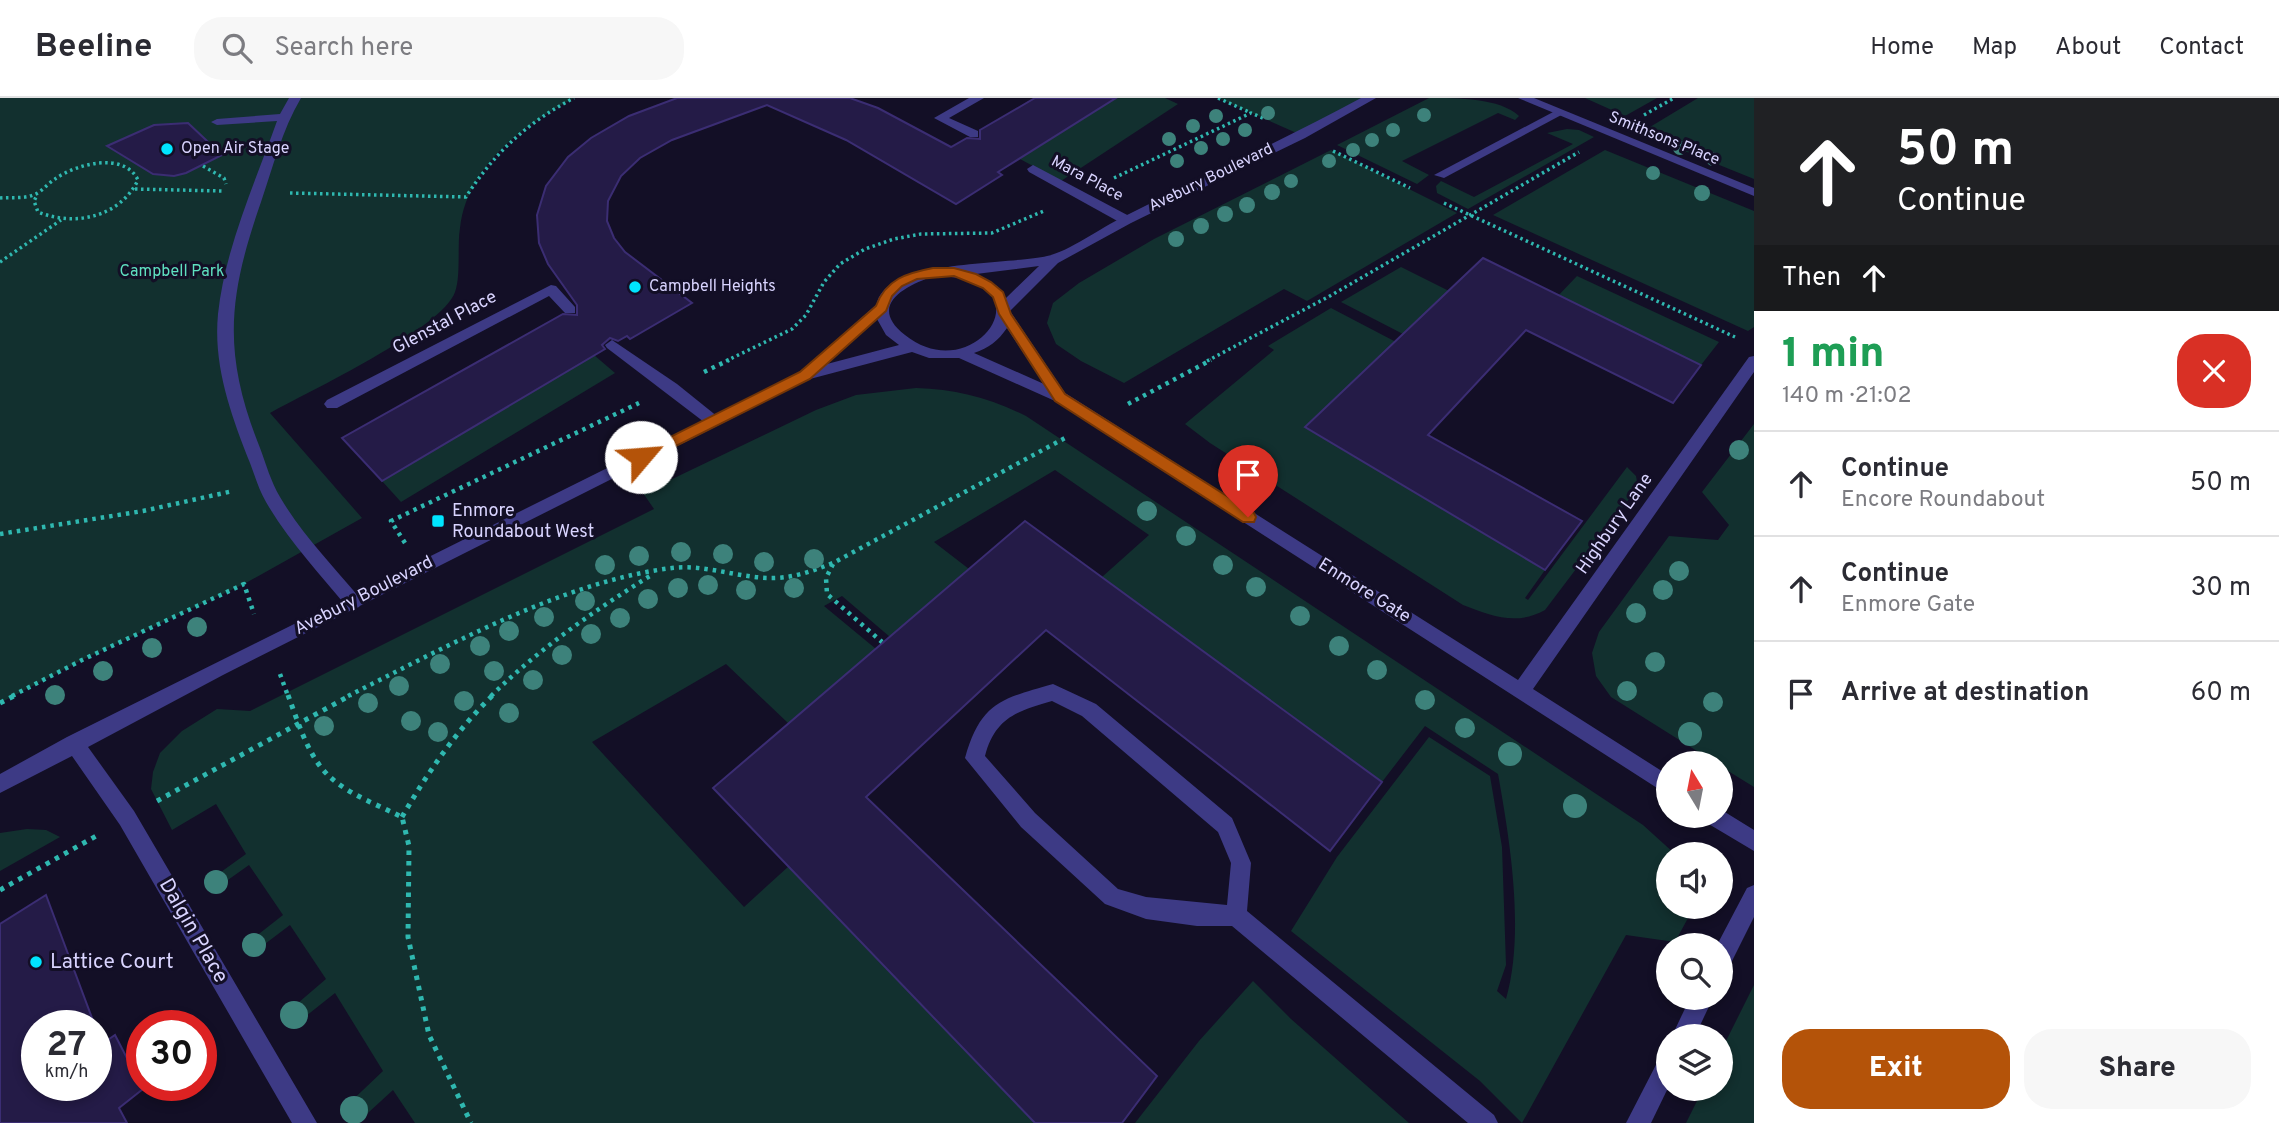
<!DOCTYPE html>
<meta charset="utf-8">
<style>
body{margin:0;font-family:Overpass,sans-serif;background:#f7f7f7;color:#2b2b33;height:100vh;display:flex;flex-direction:column;font-size:26px;white-space:nowrap}
*{box-sizing:border-box;margin:0}
p{font-size:23px;color:#7c7c81}
.icon{flex:none;width:38px;height:38px;fill:none;stroke:currentColor;stroke-width:2;stroke-linecap:round;stroke-linejoin:round}
.map{position:relative;flex:1;overflow:hidden}
.details{display:flex;flex-direction:column;background:#fff;width:525px}
.details>*{flex:none}
.guide{background:#202124;color:#fff;overflow:hidden}
.needle{width:46px;rotate:350deg}
.fabs{position:absolute;left:1656px;top:653px;display:grid;gap:14px}
.fabs a{display:grid;place-items:center;width:77px;height:77px;border-radius:50%;background:#fff;box-shadow:0 4px 10px #0003;font-size:35px}
.speed{position:absolute;left:21px;top:912px;display:flex;gap:14px;font-size:35px;font-weight:700;text-align:center}
.speed>*{display:grid;place-content:center;width:91px;height:91px;border-radius:50%;background:#fff;box-shadow:0 4px 10px #0003;line-height:1}
.speed small{font-size:18px;font-weight:400}
.speed .limit{border:10px solid #d22;background:#fff;color:#111}
.pin{position:absolute;display:grid;place-items:center;width:60px;height:60px;color:#fff;margin:-72px -30px;border-radius:50% 50% 50% 0;rotate:-45deg;box-shadow:0 0 7px #0007}
.pin .icon{rotate:45deg}
.me{position:absolute;width:77px;margin:-38px;rotate:63deg;stroke-linejoin:round;filter:drop-shadow(0 0 5px #0008)}
.turn{display:flex;align-items:center;gap:24px;height:147px;padding:0 28px;font-size:32px}
.turn .icon{width:91px;height:91px;stroke-width:2.5}
.turn b{display:block;font-size:49px;line-height:60px}
.then{display:flex;align-items:center;height:66px;padding:0 28px;background:#0003;gap:14px;font-size:26px}
.round{display:grid;place-items:center;flex:none;width:74px;height:74px;border-radius:28px;background:#f7f7f7}
.overview{display:flex;align-items:center;justify-content:space-between;height:119px;padding:0 28px}
h1{font-size:42px;font-weight:800;line-height:52px;color:#1e9e55}
.cta{display:flex;gap:14px;margin-top:auto;padding:14px 28px}
.cta a{flex:1;height:80px;border-radius:28px;background:#b45309;color:#fff;font-size:28px;font-weight:800;line-height:80px;text-align:center}
.cta a+a{background:#f7f7f7;color:#2b2b33}
ul{padding:0;list-style:none}
li{display:flex;align-items:center;gap:21px;height:105px;padding:0 28px;border-top:2px solid #e1e1e2}
li div{flex:1}
li b{display:block;font-size:26px}
li em{font-style:normal}
header{display:flex;align-items:center;gap:42px;box-sizing:border-box;height:98px;padding:0 35px;background:#fff;border-bottom:2px solid #e1e1e2}
header strong{font-size:33px}
nav{display:flex;gap:38px;margin-inline-start:auto;font-size:24px}
.search{width:490px;height:63px;background:#f7f7f7;display:flex;align-items:center;gap:18px;box-sizing:border-box;padding:0 24px;border-radius:28px;color:#7c7c81;font-size:26px}
main{display:flex;flex:1;min-height:0}
.map>svg:first-child{display:block}
.green{fill:#12302f}
.building{fill:#241b47;stroke:#3b2d73;stroke-width:2}
.lines{fill:none;stroke-linecap:round;stroke-linejoin:round}
.path-far2{stroke:#2fb8b0;stroke-width:3.5;stroke-dasharray:2.5 3.5;stroke-linecap:butt}
.path-far1{stroke:#2fb8b0;stroke-width:4.5;stroke-dasharray:3.5 5;stroke-linecap:butt}
.path{stroke:#2fb8b0;stroke-width:5;stroke-dasharray:4.5 6;stroke-linecap:butt}
.service{fill:#3d3a85;fill-rule:evenodd}
.minor{fill:#3d3a85;fill-rule:evenodd}
.tree{fill:#3d827b}
.route{fill:#b45309;stroke:#753606;stroke-width:2}
.poi-dot{fill:#00e5ff;stroke:#130f26;stroke-width:2.5}
.labels{text-anchor:middle;dominant-baseline:central;stroke-width:6;stroke-linejoin:round;paint-order:stroke}
.far-street-label{font-size:16px;fill:#d9d4ff;stroke:#130f26}
.far-poi-label{font-size:16px;fill:#d9d4ff;stroke:#130f26;text-anchor:start}
.far-park-label{font-size:16px;fill:#5fe0c0;stroke:#130f26}
.street-label{font-size:18px;fill:#d9d4ff;stroke:#130f26}
.poi-label{font-size:18px;fill:#d9d4ff;stroke:#130f26;text-anchor:start}
.near-street-label{font-size:21px;fill:#d9d4ff;stroke:#130f26}
.near-poi-label{font-size:21px;fill:#d9d4ff;stroke:#130f26;text-anchor:start}
</style>
<header>
<strong>Beeline</strong>
<div class="search"><svg class="icon" aria-label="search" viewBox="0 0 24 24"><circle cx="10" cy="10" r="6"/><path d="M15 15l6 6"/></svg>Search here</div>
<nav><a>Home</a><a>Map</a><a>About</a><a>Contact</a></nav>
</header>
<main>
<div class="map">
<svg width="1754" height="1025" viewBox="0 0 1754 1025">
<rect width="100%" height="100%" fill="#130f26"/>
<g class="green">
<path d="M0,0H574C522,28 467,68 460,130C457,148 461,178 455,194C443,230 308,294 270,315L362,420L244,486L82,562L0,605Z"/>
<path d="M1116,0H1165L1178,6L1061,83L1020,61Z"/>
<path d="M1218,0H1370L1301,37Z"/>
<path d="M1429,0C1458,0 1500,0 1519,18L1515,22L1498,15L1402,63L1429,77L1417,86L1337,47Z"/>
<path d="M1585,0H1657L1625,18Z"/>
<path d="M1698,0H1754V81L1640,35Z"/>
<path d="M1567,31L1579,32L1594,39L1468,111L1437,95L1436,88L1441,83L1474,99L1573,46L1547,35Z"/>
<path d="M1331,52L1457,115L1307,203L1284,191L1124,285L1081,263L1056,246L1047,225L1053,205L1079,185L1154,141Z"/>
<path d="M1605,52L1754,113V229L1748,233L1493,117Z"/>
<path d="M1401,169L1449,193L1403,236L1341,204Z"/>
<path d="M1577,178L1719,244L1701,267L1557,199Z"/>
<path d="M1331,210L1396,244L1306,329L1545,472L1525,500L1528,502L1627,369L1636,378L1638,389L1545,512C1516,528 1492,518 1463,507L1210,345L1185,326L1274,252L1268,248Z"/>
<path d="M594,257L615,275L401,404L382,383Z"/>
<path d="M916,290C956,291 990,300 1026,318L1643,727L1675,756H1668V808L1694,809L1675,844L1626,837L1522,1025L1480,983L1291,833L1337,759L1429,639L1490,678L1502,749L1506,867L1497,893L1506,901C1525,835 1510,743 1498,676L1425,628L1382,684L1102,479L1149,437L1055,372L934,444L969,471L890,539L842,498L824,508L876,551L788,625L726,566L592,644L744,809L789,768L1035,1025H415L393,992L357,1025H349L342,1012L383,973L335,895L291,930L284,917L326,881L290,827L249,858L242,849L283,817L249,767L211,794L207,784L246,756L216,706L172,732L151,691L153,674L160,655L182,633L217,611L250,613L654,411L643,395L816,312L856,297Z"/>
<path d="M1754,326V689L1720,668V665H1716L1611,599L1596,578L1592,555L1599,534L1669,438L1718,442L1729,427L1702,394Z"/>
<path d="M27,731L46,732L60,739L0,773V735Z"/>
<path d="M1253,883L1291,921L1409,1025H1135L1199,943Z"/>
<path d="M1754,887V1025H1686L1703,991L1720,990V955Z"/>
</g>
<g class="building">
<path d="M677,0H850L878,10L951,49L967,40L980,41V32L1035,0H1116L998,74L1002,77L956,106L846,42L767,7L672,42L640,60L621,78L608,103L607,123L614,140L625,154L692,205L630,241L627,238L618,243L610,240L602,247L605,251L382,383L342,340L563,216L577,217V207L548,166L539,145L537,117L546,88L568,59L591,40L629,18Z"/>
<path d="M188,25L222,57L186,75L174,78L153,76L107,48L154,27Z"/>
<path d="M1483,160L1701,267L1673,305L1526,232L1428,337L1582,423L1545,472L1305,329Z"/>
<path d="M1025,423L1382,684L1330,753L1046,532L866,699L1157,978L1122,1025H1035L713,690Z"/>
<path d="M46,797L95,928H37V987H96V930L102,946L115,937L143,991L119,1010L127,1025H0V826Z"/>
</g>
<g class="lines">
<g class="path-far2">
<path d="M1218,0L1251,15"/>
<path d="M1644,17L1674,0"/>
<path d="M1333,53L1410,90"/>
<path d="M203,68L224,80L226,86"/>
<path d="M1114,80L1251,15L1265,21"/>
<path d="M135,91L222,93"/>
<path d="M290,95L466,99C494,55 528,24 574,0"/>
<path d="M0,100C11,99 23,101 33,97C41,95 47,86 55,81C76,66 124,53 138,82C120,119 75,129 38,114L34,103L37,97"/>
<path d="M1444,105L1735,239"/>
<path d="M0,164L61,122"/>
<path d="M726,263L792,231L806,217L824,184L840,166L865,151L894,141L921,136L992,135L1046,112"/>
<path d="M1207,263L1328,199L1579,54"/>
</g>
<g class="path-far1">
<path d="M704,274L729,262"/>
<path d="M1128,306L1211,262"/>
<path d="M0,436L143,413L233,393"/>
<path d="M405,445L391,423L639,305"/>
<path d="M833,466L826,480L827,496L882,544"/>
<path d="M280,576L288,598"/>
<path d="M12,598L82,562L244,486L254,516"/>
<path d="M348,598C444,550 564,483 672,470C705,466 738,480 772,480C794,480 812,473 833,465L1065,340"/>
<path d="M491,598C540,550 595,512 653,476"/>
</g>
<g class="path">
<path d="M288,597C298,624 308,659 330,679C350,697 378,707 402,719L409,748L408,839L429,937L471,1025"/>
<path d="M0,605L16,597"/>
<path d="M157,703L351,597"/>
<path d="M402,719C428,674 456,633 493,597"/>
<path d="M0,792L98,737"/>
</g>
<g class="service">
<path d="M289,0H301C282,32 273,69 261,104C228,199 222,255 260,350C266,366 271,384 280,399C301,435 332,467 359,499L362,504L359,509L353,511L347,509C319,475 288,442 266,404C259,392 255,378 250,365C231,317 213,268 218,216C225,150 255,85 277,23L217,27L211,24L217,21L280,16Z"/>
<path d="M969,0H984L949,20L978,33V39H970L934,20Z"/>
<path d="M1555,13L1565,15L1444,80L1434,77Z"/>
<path d="M1033,67L1131,119L1132,122L1131,125H1121L1029,74L1027,71Z"/>
<path d="M551,187L556,188L575,209V215H565L549,198L337,310H327L324,306L327,302Z"/>
<path d="M612,242L677,286L718,319L721,323L718,327H708L607,250L605,247Z"/>
</g>
<g class="minor">
<path d="M1361,0H1376L1305,40L1131,125L1058,165L1010,213L1065,295L1518,582L1749,259L1754,258V274L1533,591L1668,677V697L1055,303L959,260H929L912,254L810,281L223,577L88,649L134,713L317,1025H292L120,727L72,658L0,695V676L67,639L802,273L877,206C884,161 1010,167 1047,158C1068,154 1102,129 1123,119C1202,79 1283,42 1361,0ZM1039,168L1006,200L997,188L976,176ZM934,178C1055,179 974,293 905,237C867,207 905,188 934,178ZM877,221L886,237L899,247L827,266ZM1007,230L1044,286L974,255C989,250 998,243 1007,230Z"/>
<path d="M1518,0H1534L1754,90V98Z"/>
<path d="M1053,586L1096,606L1232,720L1251,765L1247,813L1494,1017L1498,1025H1468L1232,828H1197L1146,821L1105,806L1021,729L965,660C981,604 1001,601 1053,586ZM1052,603L1082,618L1218,734L1231,765L1227,807L1146,799L1118,791L1035,715L985,658C995,620 1017,613 1052,603Z"/>
<path d="M1720,711L1754,732V753L1707,725L1704,718H1720Z"/>
<path d="M1754,787V819L1728,871L1720,874V847H1717L1747,790Z"/>
<path d="M1690,900H1713L1695,938H1672Z"/>
<path d="M1668,956V990L1651,1025H1626L1660,959Z"/>
</g>
</g>
<g class="tree">
<circle cx="1268" cy="15" r="7"/>
<circle cx="1424" cy="17" r="7"/>
<circle cx="1216" cy="18" r="7"/>
<circle cx="1193" cy="28" r="7"/>
<circle cx="1245" cy="32" r="7"/>
<circle cx="1393" cy="32" r="7"/>
<circle cx="1169" cy="41" r="7"/>
<circle cx="1223" cy="41" r="7"/>
<circle cx="1372" cy="42" r="7"/>
<circle cx="1201" cy="50" r="7"/>
<circle cx="1680" cy="50" r="7"/>
<circle cx="1353" cy="52" r="7"/>
<circle cx="1713" cy="61" r="7"/>
<circle cx="1177" cy="63" r="7"/>
<circle cx="1329" cy="63" r="7"/>
<circle cx="1653" cy="75" r="7"/>
<circle cx="1291" cy="83" r="7"/>
<circle cx="1272" cy="94" r="8"/>
<circle cx="1702" cy="95" r="8"/>
<circle cx="1247" cy="107" r="8"/>
<circle cx="1225" cy="116" r="8"/>
<circle cx="1201" cy="128" r="8"/>
<circle cx="1176" cy="141" r="8"/>
<circle cx="1739" cy="352" r="10"/>
<circle cx="1147" cy="413" r="10"/>
<circle cx="1186" cy="438" r="10"/>
<circle cx="681" cy="454" r="10"/>
<circle cx="723" cy="456" r="10"/>
<circle cx="639" cy="458" r="10"/>
<circle cx="814" cy="461" r="10"/>
<circle cx="764" cy="464" r="10"/>
<circle cx="605" cy="467" r="10"/>
<circle cx="1223" cy="467" r="10"/>
<circle cx="1679" cy="473" r="10"/>
<circle cx="708" cy="487" r="10"/>
<circle cx="1256" cy="489" r="10"/>
<circle cx="678" cy="490" r="10"/>
<circle cx="794" cy="490" r="10"/>
<circle cx="746" cy="492" r="10"/>
<circle cx="1663" cy="492" r="10"/>
<circle cx="648" cy="501" r="10"/>
<circle cx="585" cy="503" r="10"/>
<circle cx="1636" cy="515" r="10"/>
<circle cx="1300" cy="518" r="10"/>
<circle cx="544" cy="519" r="10"/>
<circle cx="620" cy="520" r="10"/>
<circle cx="197" cy="529" r="10"/>
<circle cx="509" cy="533" r="10"/>
<circle cx="591" cy="536" r="10"/>
<circle cx="480" cy="548" r="10"/>
<circle cx="1339" cy="548" r="10"/>
<circle cx="152" cy="550" r="10"/>
<circle cx="562" cy="557" r="10"/>
<circle cx="1655" cy="564" r="10"/>
<circle cx="440" cy="566" r="10"/>
<circle cx="1377" cy="572" r="10"/>
<circle cx="103" cy="573" r="10"/>
<circle cx="494" cy="573" r="10"/>
<circle cx="533" cy="582" r="10"/>
<circle cx="399" cy="588" r="10"/>
<circle cx="1627" cy="593" r="10"/>
<circle cx="55" cy="597" r="10"/>
<circle cx="1425" cy="602" r="10"/>
<circle cx="464" cy="603" r="10"/>
<circle cx="1713" cy="604" r="10"/>
<circle cx="368" cy="605" r="10"/>
<circle cx="509" cy="615" r="10"/>
<circle cx="411" cy="623" r="10"/>
<circle cx="324" cy="628" r="10"/>
<circle cx="1465" cy="630" r="10"/>
<circle cx="438" cy="634" r="10"/>
<circle cx="1690" cy="636" r="12"/>
<circle cx="1510" cy="656" r="12"/>
<circle cx="1575" cy="708" r="12"/>
<circle cx="216" cy="784" r="12"/>
<circle cx="254" cy="847" r="12"/>
<circle cx="294" cy="917" r="14"/>
<circle cx="354" cy="1012" r="14"/>
</g>
<path class="route" d="M933,170H954L976,176L991,184L1003,194L1011,216L1065,296L1254,415L1256,419L1254,424H1243L1055,303L999,216L993,199L983,190L954,178L917,181L902,188L892,198L886,213L810,281L646,363H636V356L800,274L876,208C886,181 907,175 933,170Z"/>
<g class="poi-dot">
<circle cx="167" cy="51" r="7"/>
<circle cx="635" cy="189" r="7"/>
<rect x="431" y="416" width="14" height="14" rx="3.5"/>
<circle cx="36" cy="864" r="7"/>
</g>
<g class="labels">
<g class="far-street-label">
<text transform="translate(1664 41) rotate(22)">Smithsons Place</text>
<text transform="translate(1211 80) rotate(-26)">Avebury Boulevard</text>
<text transform="translate(1087 81) rotate(28)">Mara Place</text>
</g>
<g class="far-poi-label">
<text x="181" y="51">Open Air Stage</text>
<text x="649" y="189">Campbell Heights</text>
</g>
<g class="far-park-label">
<text x="172" y="174">Campbell Park</text>
</g>
<g class="street-label">
<text transform="translate(445 225) rotate(-28)">Glenstal Place</text>
<text transform="translate(1615 426) rotate(-55)">Highbury Lane</text>
<text transform="translate(1364 493) rotate(32)">Enmore Gate</text>
<text transform="translate(364 498) rotate(-27)">Avebury Boulevard</text>
</g>
<g class="poi-label">
<text x="452" y="413">Enmore<tspan x="452" dy="21">Roundabout West</tspan></text>
</g>
<g class="near-street-label">
<text transform="translate(193 833) rotate(60)">Dalgin Place</text>
</g>
<g class="near-poi-label">
<text x="50" y="864">Lattice Court</text>
</g>
</g>
</svg>
<div class="fabs">
<a><svg class="needle" viewBox="-14 -14 28 28"><path d="M0-13l5 13h-10z" fill="#e53935"/><path d="M0 13l5-13h-10z" fill="#7c7c81"/></svg></a>
<a><svg class="icon" aria-label="sound" viewBox="0 0 24 24"><path d="M4 9h4l5-4v14l-5-4H4zM17 9q2 3 0 6"/></svg></a>
<a><svg class="icon" aria-label="search" viewBox="0 0 24 24"><circle cx="10" cy="10" r="6"/><path d="M15 15l6 6"/></svg></a>
<a><svg class="icon" aria-label="layers" viewBox="0 0 24 24"><path d="M12 4l9 5-9 5-9-5zM3 14l9 5 9-5"/></svg></a>
</div>
<div class="speed"><div>27<small>km/h</small></div><div class="limit">30</div></div>
<div class="pin" style="left:1248px;top:419px;background:#d93025"><svg class="icon" aria-label="arrive" viewBox="0 0 24 24"><path d="M6 21V4h12l-3 4 3 4H6"/></svg></div>
<svg class="me" style="left:641px;top:359px" viewBox="-20 -20 40 40"><circle r="19" fill="#fff"/><path d="M0-13L10 11 0 6-10 11z" fill="#b45309"/></svg>
</div>
<section class="details">
<div class="guide">
<div class="turn"><svg class="icon" aria-label="ahead" viewBox="0 0 24 24"><path d="M12 20V5M6 11l6-6 6 6"/></svg><div><b>50 m</b>Continue</div></div>
<div class="then">Then<svg class="icon" aria-label="ahead" viewBox="0 0 24 24"><path d="M12 20V5M6 11l6-6 6 6"/></svg></div>
</div>
<div class="overview"><div><h1>1 min</h1><p>140 m · 21:02</p></div><a class="round" style="background:#d93025;color:#fff"><svg class="icon" aria-label="close" viewBox="0 0 24 24"><path d="M6 6l12 12M18 6L6 18"/></svg></a></div>
<ul>
<li><svg class="icon" aria-label="ahead" viewBox="0 0 24 24"><path d="M12 20V5M6 11l6-6 6 6"/></svg><div><b>Continue</b><p>Encore Roundabout</p></div><em>50 m</em></li>
<li><svg class="icon" aria-label="ahead" viewBox="0 0 24 24"><path d="M12 20V5M6 11l6-6 6 6"/></svg><div><b>Continue</b><p>Enmore Gate</p></div><em>30 m</em></li>
<li><svg class="icon" aria-label="arrive" viewBox="0 0 24 24"><path d="M6 21V4h12l-3 4 3 4H6"/></svg><div><b>Arrive at destination</b></div><em>60 m</em></li>
</ul>
<div class="cta"><a>Exit</a><a>Share</a></div>
</section>
</main>
